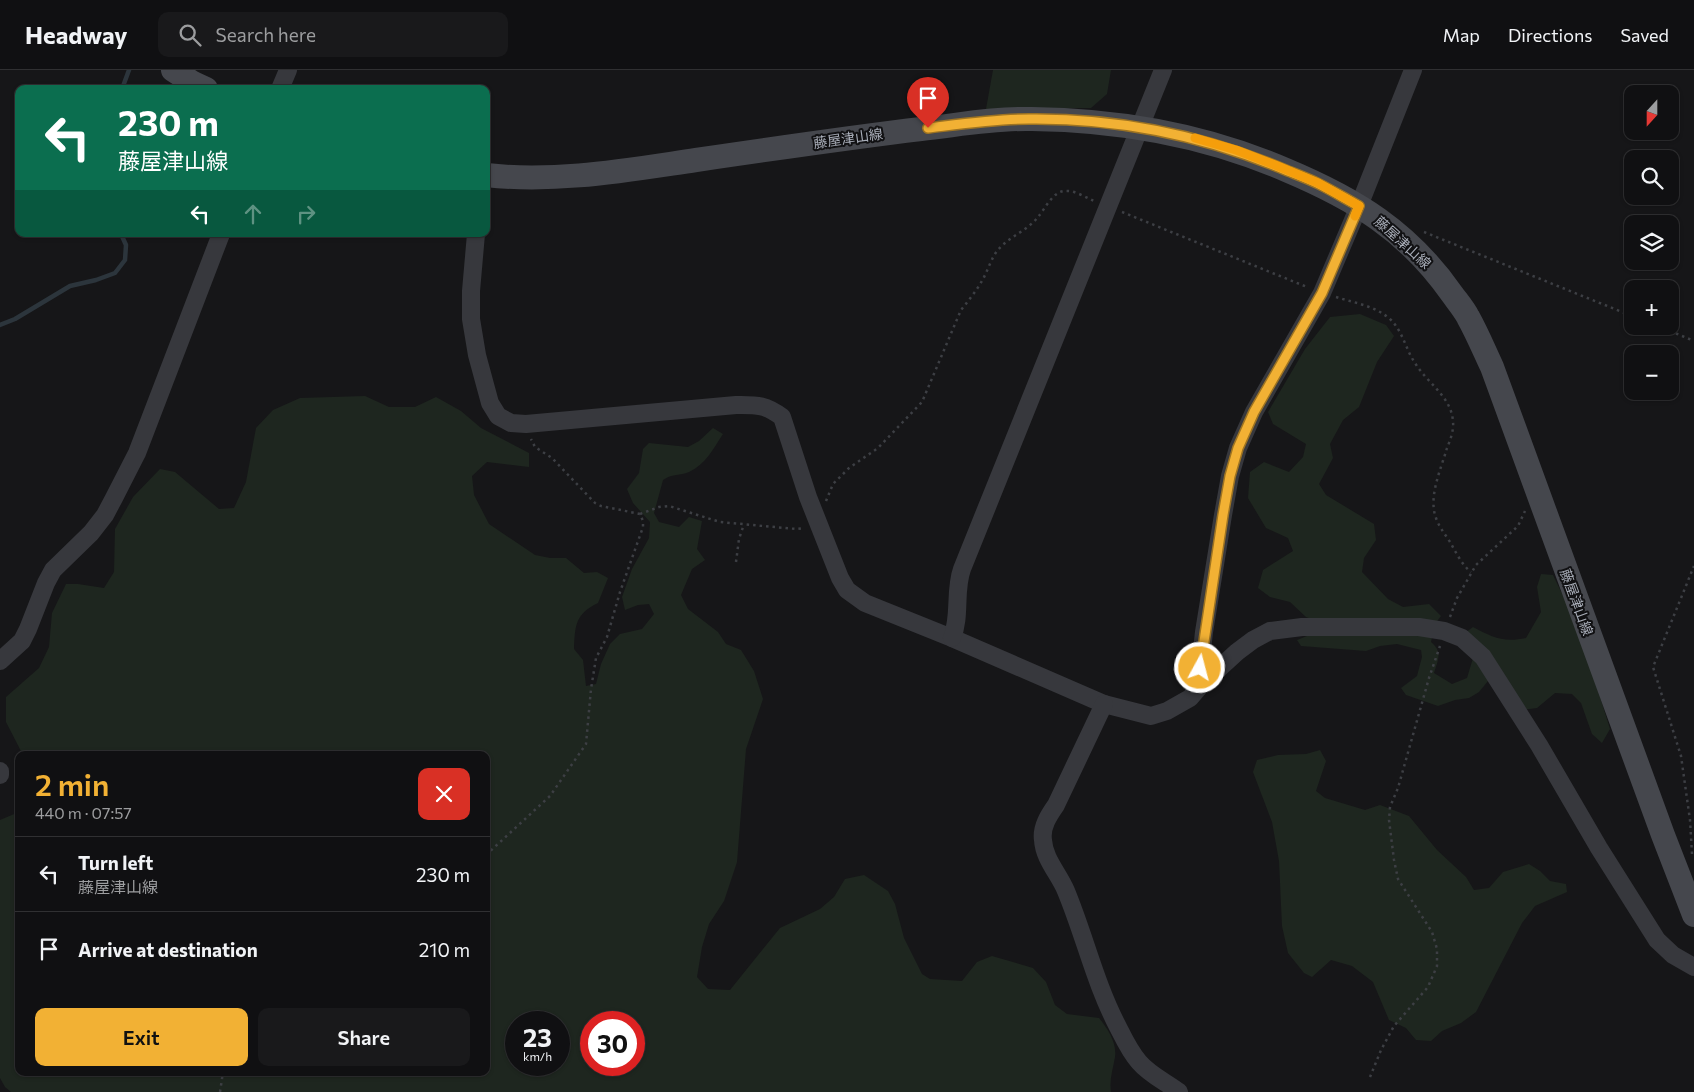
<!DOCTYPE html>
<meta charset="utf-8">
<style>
body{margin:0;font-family:Commissioner,"Noto Sans JP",sans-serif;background:#19191b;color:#f1f3f6;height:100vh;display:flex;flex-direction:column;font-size:19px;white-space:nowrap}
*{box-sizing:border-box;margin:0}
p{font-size:16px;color:#9c9d9f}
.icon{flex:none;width:28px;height:28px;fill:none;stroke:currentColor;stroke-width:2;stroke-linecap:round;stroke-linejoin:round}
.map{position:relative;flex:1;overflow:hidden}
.drawer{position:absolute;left:15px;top:681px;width:475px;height:325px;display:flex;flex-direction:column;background:#101012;border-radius:10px;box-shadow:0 1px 4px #0004,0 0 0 1px #303032}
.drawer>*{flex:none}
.top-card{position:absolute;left:15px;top:15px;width:475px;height:152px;border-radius:10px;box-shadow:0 1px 4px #0004,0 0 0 1px #303032;background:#0b6e4f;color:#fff;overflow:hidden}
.needle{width:32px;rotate:201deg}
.buttons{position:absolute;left:1624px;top:15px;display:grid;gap:10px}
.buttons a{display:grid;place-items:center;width:55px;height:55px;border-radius:10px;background:#101012;box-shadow:0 1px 4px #0004,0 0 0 1px #303032;font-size:25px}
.speed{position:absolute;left:505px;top:941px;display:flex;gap:10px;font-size:25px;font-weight:700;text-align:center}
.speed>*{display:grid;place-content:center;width:65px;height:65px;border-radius:50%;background:#101012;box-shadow:0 1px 4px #0004,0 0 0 1px #303032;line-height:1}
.speed small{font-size:12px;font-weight:400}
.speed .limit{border:8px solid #d22;background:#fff;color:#111}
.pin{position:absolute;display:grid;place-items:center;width:42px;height:42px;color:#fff;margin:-51px -21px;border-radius:50% 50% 50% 0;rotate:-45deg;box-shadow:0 0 5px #0007}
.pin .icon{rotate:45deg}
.me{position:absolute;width:55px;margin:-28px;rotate:7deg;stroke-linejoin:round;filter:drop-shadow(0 0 4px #0008)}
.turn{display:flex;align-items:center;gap:18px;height:105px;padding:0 20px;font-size:22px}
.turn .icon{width:65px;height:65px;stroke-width:2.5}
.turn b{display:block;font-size:35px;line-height:42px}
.lanes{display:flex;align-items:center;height:48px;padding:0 20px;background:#0003;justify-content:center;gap:25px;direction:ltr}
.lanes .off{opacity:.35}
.round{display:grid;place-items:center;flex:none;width:52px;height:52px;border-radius:10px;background:#19191b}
.headline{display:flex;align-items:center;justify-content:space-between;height:85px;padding:0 20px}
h1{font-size:30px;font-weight:600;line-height:38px;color:#f2b134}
.action{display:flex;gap:10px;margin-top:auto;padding:10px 20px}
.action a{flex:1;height:58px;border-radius:10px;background:#f2b134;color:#111;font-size:20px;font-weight:600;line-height:58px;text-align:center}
.action a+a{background:#19191b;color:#f1f3f6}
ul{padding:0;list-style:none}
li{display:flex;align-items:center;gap:15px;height:75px;padding:0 20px;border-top:1px solid #303032}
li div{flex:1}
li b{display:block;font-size:19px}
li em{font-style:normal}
header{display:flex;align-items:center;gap:30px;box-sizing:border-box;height:70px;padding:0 25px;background:#101012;border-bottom:1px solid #303032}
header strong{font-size:24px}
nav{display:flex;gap:28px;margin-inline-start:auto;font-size:18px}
.search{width:350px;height:45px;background:#19191b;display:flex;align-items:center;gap:12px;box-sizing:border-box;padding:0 18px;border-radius:10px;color:#9c9d9f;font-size:19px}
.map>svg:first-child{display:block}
.green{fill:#1e261f;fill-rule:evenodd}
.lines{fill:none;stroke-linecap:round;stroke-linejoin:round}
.stream{stroke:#2c353c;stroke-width:4.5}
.path{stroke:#3d3f44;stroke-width:2.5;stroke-dasharray:2.5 4;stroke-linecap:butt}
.street{stroke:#37383d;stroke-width:18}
.secondary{stroke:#45474d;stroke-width:24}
.route-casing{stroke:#9d7322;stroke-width:12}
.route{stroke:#f2b134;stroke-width:9}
.slow{stroke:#f59e0b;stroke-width:9}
.labels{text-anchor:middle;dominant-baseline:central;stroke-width:4;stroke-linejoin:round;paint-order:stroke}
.street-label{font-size:14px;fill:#a8adb8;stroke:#111113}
</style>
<header>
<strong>Headway</strong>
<div class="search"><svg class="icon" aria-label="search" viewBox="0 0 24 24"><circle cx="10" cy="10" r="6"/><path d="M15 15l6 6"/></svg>Search here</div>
<nav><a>Map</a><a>Directions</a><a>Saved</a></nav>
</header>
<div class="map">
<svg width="1694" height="1022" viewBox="0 0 1694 1022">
<rect width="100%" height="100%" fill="#161618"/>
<g class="green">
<path d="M993,0H1111L1107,24L1091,38L986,39Z"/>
<path d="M1360,244L1386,255L1394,266L1377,292L1359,337L1343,350L1330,374L1333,388L1319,414L1326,425L1374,454L1376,470L1364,488L1362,502L1388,529L1403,537L1429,534L1441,546L1435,554L1431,572C1443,582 1438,590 1434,603L1452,614L1467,608L1476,578L1465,563L1473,557C1492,567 1503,573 1526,568L1541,542L1537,517L1541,504L1553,505L1579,559L1610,659L1602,673L1592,664L1581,633L1572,624L1555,623L1537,638L1523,640L1488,611L1479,622L1469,628L1455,630L1438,636L1406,625L1401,618L1417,606L1422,587L1421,580L1397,574L1380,576L1366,581L1301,576L1297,570L1312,564L1317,551L1306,547L1290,532L1270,527L1258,518L1263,500L1293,481L1288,468L1266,458L1248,428L1250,402L1264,392L1289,402L1303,387L1306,374L1273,354L1268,342L1305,279L1330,247Z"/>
<path d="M365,326L389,337H415L436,327L461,341L481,358L529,383V397L487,392L472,406L474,425L489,454L535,485L550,488H566L584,503L597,502L608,508L598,533C575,544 575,556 574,579L583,590L586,616L596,614L601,594L610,574L620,564L642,559L654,544L649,534L638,535L625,540L622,527L632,499L649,468L650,452L633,433L627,419L639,403L643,379L649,373L688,377L699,371L713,358L723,364C713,379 706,394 689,402C679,406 674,403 663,410L654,443L659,452L679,457L689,447L702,451L697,479L705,490L692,499L681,525L688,539L718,562L726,574L741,580L754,601L763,629L746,679L737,792L724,831L709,854L702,877L697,907L708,919L730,920L780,858L820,839L834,827L845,809L864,805L888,821L895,834L904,868L922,904L930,909L962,911L977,892L992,886L1033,898L1046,912L1055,935L1067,944L1099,948C1108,959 1117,973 1115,987C1113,999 1109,1010 1111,1022H11L5,1017L0,1008V750L19,742V1002H486V685H23L6,652V627L39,598L49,577L52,543L66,514H78L104,518L114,502L115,459L133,427L160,399L175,402L219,439L234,438L246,412L256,358L273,340L300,328ZM516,952H559V995H516ZM591,952H634V995H591Z"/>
<path d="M1320,680L1326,691L1316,721L1325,728L1365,740L1380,735L1409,746L1437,780L1466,807L1474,820L1489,818L1503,802L1529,794L1540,801L1550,811L1566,814L1567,822L1535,836L1522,853L1476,942L1461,953L1442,961L1431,971L1416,970L1406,958L1389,950L1373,912L1352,896L1331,890L1312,907L1304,903L1288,883L1282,856L1279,791L1272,752L1253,702L1257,690L1278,685L1306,684Z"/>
</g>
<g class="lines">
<g class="stream">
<path d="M122,19L129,0"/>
<path d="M0,255L15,249L70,216L96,210L115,203L125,190L126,175L121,164"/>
</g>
<g class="path">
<path d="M1122,142L1307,217"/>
<path d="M1424,162L1632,246"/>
<path d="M1336,227C1355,233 1376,236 1391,250C1403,262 1406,280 1415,293C1427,313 1452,327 1453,352C1454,360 1450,371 1447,378C1441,399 1428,427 1436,448C1439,457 1445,464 1450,472C1456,482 1461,494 1471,502"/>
<path d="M1658,256L1694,271"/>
<path d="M826,431L833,414L849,398L878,378L922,332L961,240C969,230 977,220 983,209C988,200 991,189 997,181C1008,167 1027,161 1038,147C1045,139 1053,121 1065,121C1074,120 1085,127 1094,131"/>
<path d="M640,444L659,437L669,436L720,452L796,459L804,458"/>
<path d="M736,492L739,469L744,454"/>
<path d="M1450,547L1457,528L1476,495L1518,456L1525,441"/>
<path d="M1692,784L1690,750L1681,686L1653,597L1694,496"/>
<path d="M486,785L550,726L586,674L591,619L596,588L607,567L620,522L643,457V451L640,444L601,436L595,433L552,388L535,377L531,369"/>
<path d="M1370,1007L1381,980L1394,956L1428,917L1437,896V879L1432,862L1398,809L1394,790L1389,750L1390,737L1398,718L1429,608L1440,576"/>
<path d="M220,1022L223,1002"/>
</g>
<g class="street">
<path d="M280,19L288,0"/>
<path d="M476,164L471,221V249L477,285L490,333L498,346L511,353L526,354L736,335C756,335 765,334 782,347L808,427L840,508L847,520L865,533L952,568L1104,634L1151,646L1167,641L1190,628L1202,614L1237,582L1253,570L1270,561L1302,557H1419L1444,561L1462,568L1483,587L1539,675L1599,778L1657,870L1673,885L1694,897"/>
<path d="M952,568C961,546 954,521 962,499L1163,0"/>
<path d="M0,591L22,571L28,559L46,513L53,500L91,463L105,445L114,428L137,383L221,164"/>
<path d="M1202,614L1200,598L1204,562L1223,445L1230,406L1238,378L1254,342L1322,223L1359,136L1413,0"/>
<path d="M1104,634L1056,735C1049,745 1041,757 1043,770C1044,789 1059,804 1066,821C1085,867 1095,913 1118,957C1124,969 1130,982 1139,992C1150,1005 1166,1012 1179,1022"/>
<path d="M0,701V705"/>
</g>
<g class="secondary">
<path d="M173,0L193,13L206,19"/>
<path d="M486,105C556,113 627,100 696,90C771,79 846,68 921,59C958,55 995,48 1032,49C1120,50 1205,65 1286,100C1355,129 1408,161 1452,224C1457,231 1464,239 1468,247C1477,263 1484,280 1492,297L1663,765L1694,845"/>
</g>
</g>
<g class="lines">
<defs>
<path id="route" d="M928,58C961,54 995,49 1029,49C1119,48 1206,66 1288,101C1298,105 1309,109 1319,114C1333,121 1346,129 1359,136L1322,223L1254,342L1238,378L1230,406L1223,445L1200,598"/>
</defs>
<use href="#route" class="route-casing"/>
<use href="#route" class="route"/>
<path class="slow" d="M1195,68L1236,80L1275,95L1318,113L1359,136L1355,146"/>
</g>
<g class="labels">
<g class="street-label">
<text transform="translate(848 68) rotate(-8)">藤屋津山線</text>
<text transform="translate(1403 172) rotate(42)">藤屋津山線</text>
<text transform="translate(1577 532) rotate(70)">藤屋津山線</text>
</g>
</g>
</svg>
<div class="buttons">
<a><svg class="needle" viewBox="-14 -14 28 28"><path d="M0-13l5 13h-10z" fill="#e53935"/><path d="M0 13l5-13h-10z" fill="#9c9d9f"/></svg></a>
<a><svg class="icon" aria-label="search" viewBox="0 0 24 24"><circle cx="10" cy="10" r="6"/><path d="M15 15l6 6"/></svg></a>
<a><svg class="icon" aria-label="layers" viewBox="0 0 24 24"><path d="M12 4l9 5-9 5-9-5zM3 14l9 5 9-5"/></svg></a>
<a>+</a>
<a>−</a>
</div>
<div class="speed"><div>23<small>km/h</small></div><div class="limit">30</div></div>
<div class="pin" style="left:928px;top:58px;background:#d93025"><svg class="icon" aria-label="arrive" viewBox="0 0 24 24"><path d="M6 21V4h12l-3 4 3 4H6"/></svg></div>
<svg class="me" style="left:1200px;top:598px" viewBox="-20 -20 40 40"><circle r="17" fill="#f2b134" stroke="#fff" stroke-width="3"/><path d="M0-11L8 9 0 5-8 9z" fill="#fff"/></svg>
<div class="top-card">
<div class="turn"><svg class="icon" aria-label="left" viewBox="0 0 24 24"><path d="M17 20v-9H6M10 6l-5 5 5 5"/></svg><div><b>230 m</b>藤屋津山線</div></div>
<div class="lanes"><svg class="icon" aria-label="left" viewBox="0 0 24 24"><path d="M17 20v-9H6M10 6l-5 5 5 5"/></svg><svg class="icon off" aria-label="ahead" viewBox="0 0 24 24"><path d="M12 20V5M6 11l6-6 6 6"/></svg><svg class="icon off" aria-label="right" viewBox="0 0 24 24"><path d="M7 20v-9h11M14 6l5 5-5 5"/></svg></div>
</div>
<section class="drawer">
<div class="headline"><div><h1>2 min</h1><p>440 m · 07:57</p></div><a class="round" style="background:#d93025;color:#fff"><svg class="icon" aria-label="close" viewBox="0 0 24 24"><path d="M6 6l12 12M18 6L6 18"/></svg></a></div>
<ul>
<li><svg class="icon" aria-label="left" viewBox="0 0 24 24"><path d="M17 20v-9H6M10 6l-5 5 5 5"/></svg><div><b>Turn left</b><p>藤屋津山線</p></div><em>230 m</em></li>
<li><svg class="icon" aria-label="arrive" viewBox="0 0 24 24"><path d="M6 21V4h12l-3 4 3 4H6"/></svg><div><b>Arrive at destination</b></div><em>210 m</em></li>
</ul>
<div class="action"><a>Exit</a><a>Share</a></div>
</section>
</div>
